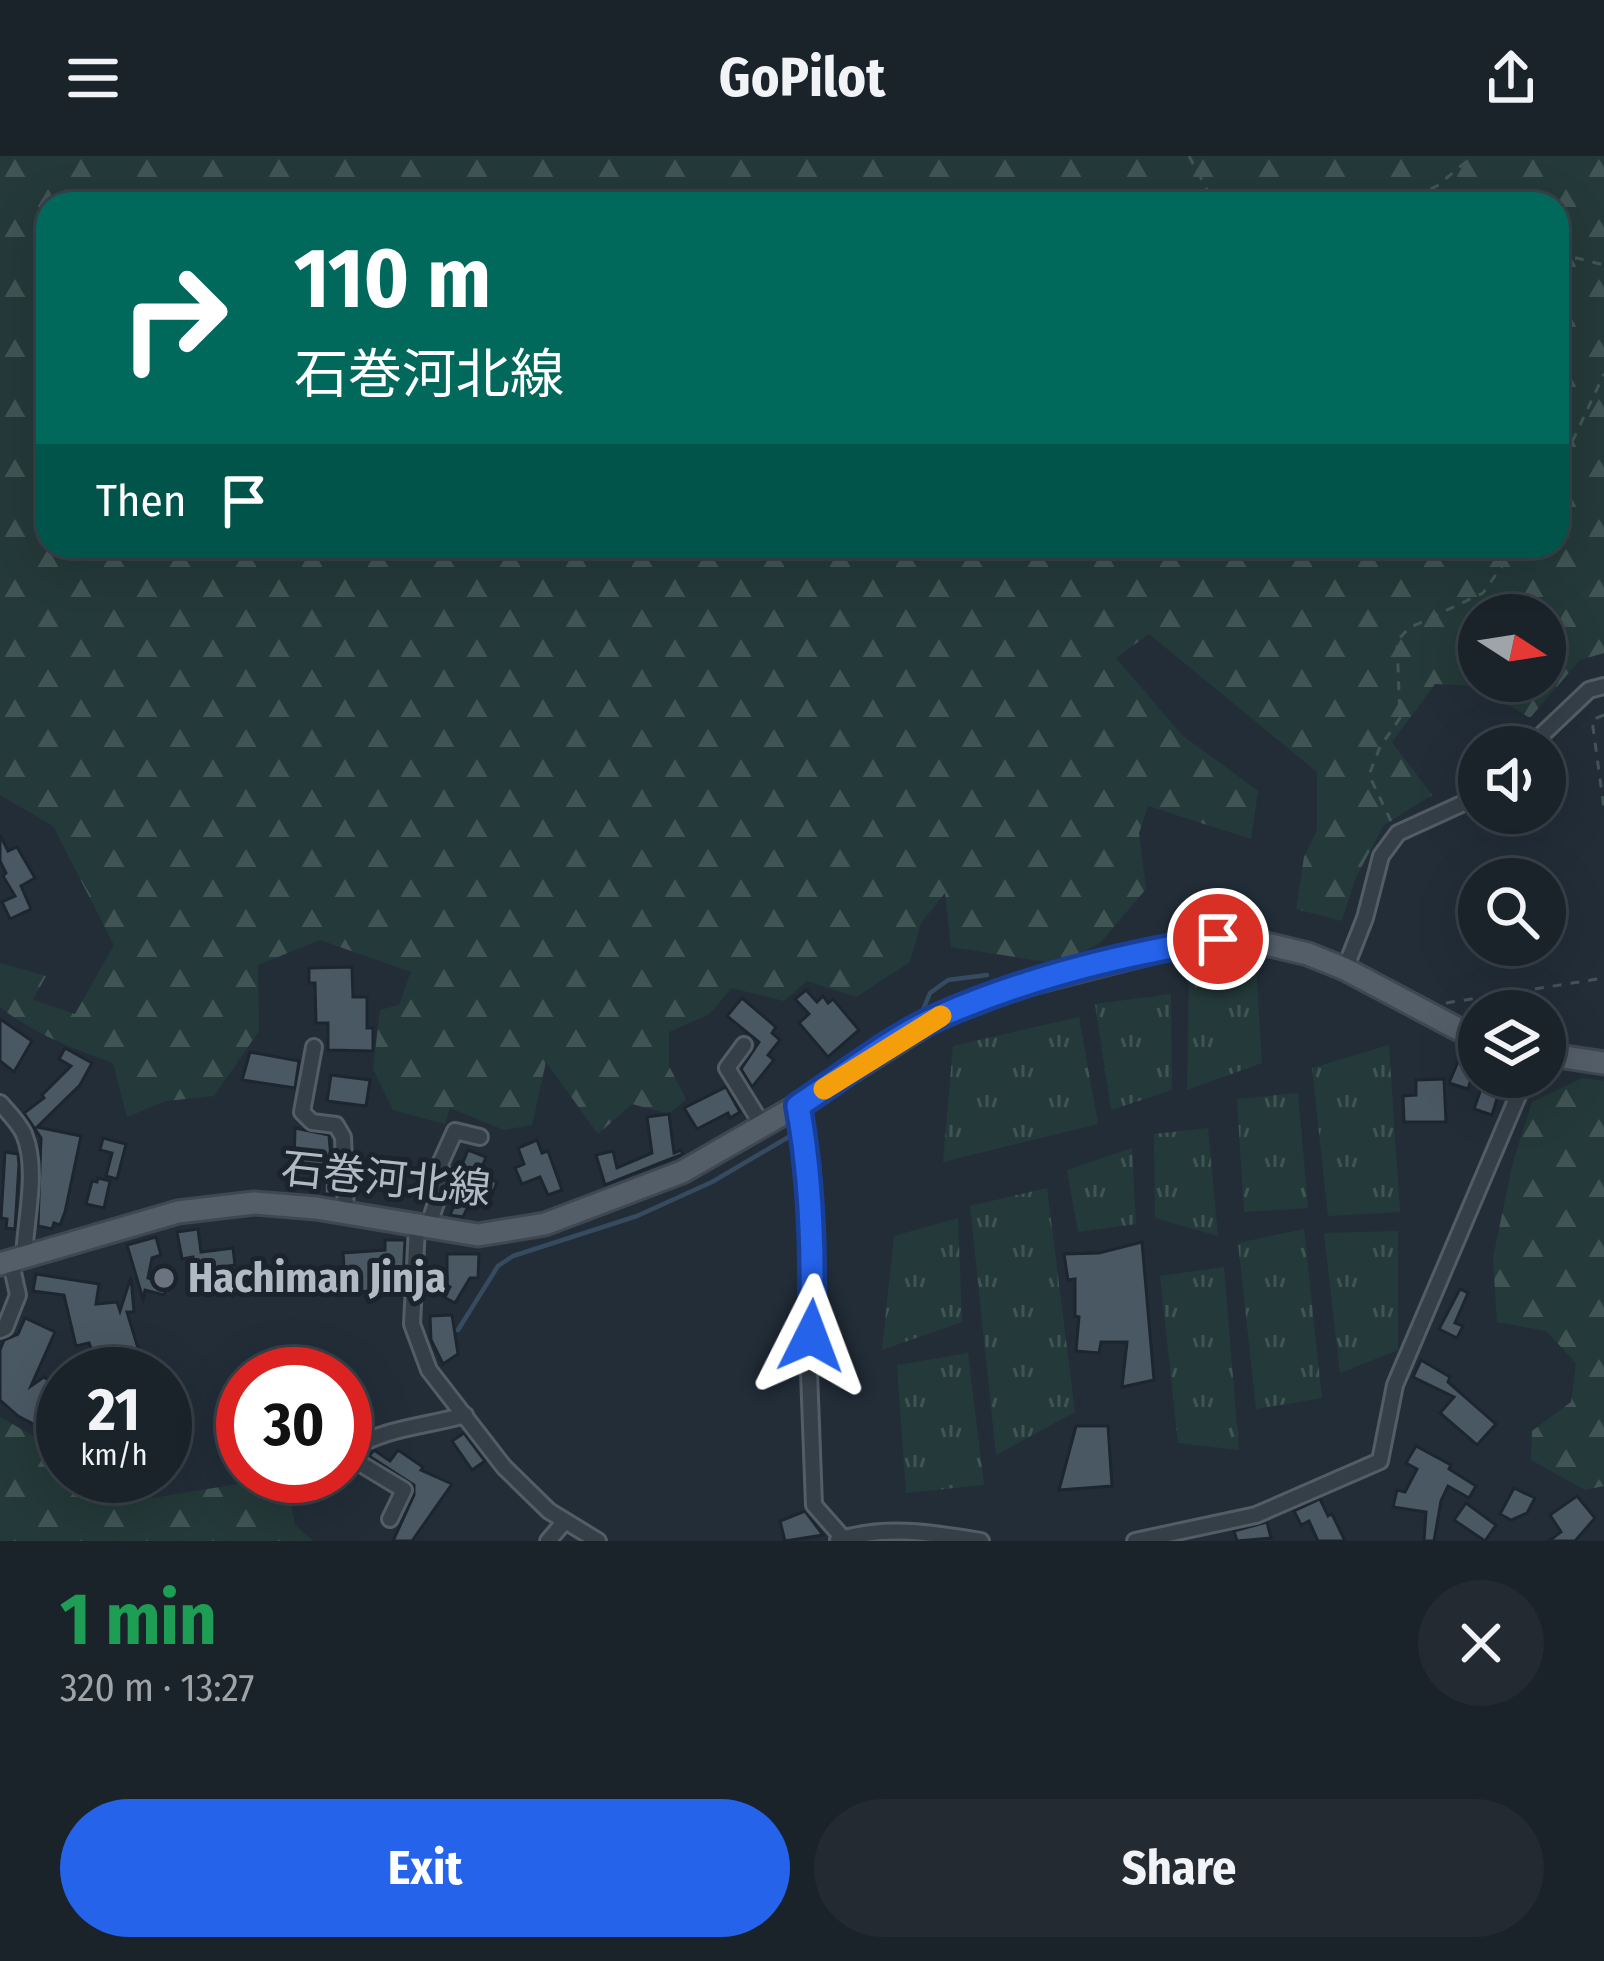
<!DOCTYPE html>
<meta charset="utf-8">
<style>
body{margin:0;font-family:"Fira Sans Condensed","Noto Sans JP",sans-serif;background:#232a32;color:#f1f3f6;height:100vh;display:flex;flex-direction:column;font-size:45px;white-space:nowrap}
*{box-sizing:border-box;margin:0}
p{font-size:39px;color:#9fa4a8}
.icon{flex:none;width:66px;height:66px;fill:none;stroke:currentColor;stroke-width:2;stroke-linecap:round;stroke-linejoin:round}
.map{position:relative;height:1385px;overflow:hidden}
.details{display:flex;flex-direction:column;background:#1a222a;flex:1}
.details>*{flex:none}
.banner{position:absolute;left:36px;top:36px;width:1533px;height:366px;border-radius:36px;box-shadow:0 12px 48px #0002,0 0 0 3px #383f47;background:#00695c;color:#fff;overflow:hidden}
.needle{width:78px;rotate:102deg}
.tools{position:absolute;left:1458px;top:438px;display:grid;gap:24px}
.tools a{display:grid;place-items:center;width:108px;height:108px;border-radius:50%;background:#1a222a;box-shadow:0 12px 48px #0002,0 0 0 3px #383f47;font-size:60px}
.speed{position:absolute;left:36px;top:1191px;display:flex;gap:24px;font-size:60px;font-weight:700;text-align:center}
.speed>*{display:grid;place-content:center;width:156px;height:156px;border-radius:50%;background:#1a222a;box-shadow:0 12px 48px #0002,0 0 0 3px #383f47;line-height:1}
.speed small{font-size:30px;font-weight:400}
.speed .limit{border:18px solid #d22;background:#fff;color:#111}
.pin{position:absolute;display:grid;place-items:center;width:102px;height:102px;color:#fff;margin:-51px;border:6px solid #fff;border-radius:50%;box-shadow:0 3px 12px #0007}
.me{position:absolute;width:132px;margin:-66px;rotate:3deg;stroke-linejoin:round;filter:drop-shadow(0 0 9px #0008)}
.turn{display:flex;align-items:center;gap:42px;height:252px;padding:0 60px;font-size:54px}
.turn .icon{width:156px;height:156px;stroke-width:2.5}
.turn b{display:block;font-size:84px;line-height:102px}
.then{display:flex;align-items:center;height:114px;padding:0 60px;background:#0003;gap:24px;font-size:45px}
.round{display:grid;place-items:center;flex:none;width:126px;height:126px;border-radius:63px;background:#232a32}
.summary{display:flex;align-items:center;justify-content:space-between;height:204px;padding:0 60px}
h1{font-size:72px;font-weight:700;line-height:90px;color:#1e9e55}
.action{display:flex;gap:24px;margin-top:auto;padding:24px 60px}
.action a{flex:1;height:138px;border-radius:72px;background:#2563eb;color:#fff;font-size:48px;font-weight:700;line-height:138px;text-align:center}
.action a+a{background:#232a32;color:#f1f3f6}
header{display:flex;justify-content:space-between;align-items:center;height:156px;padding:0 60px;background:#1a222a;font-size:54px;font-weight:700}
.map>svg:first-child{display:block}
.grass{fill:url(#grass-tufts)}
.forest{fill:url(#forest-firs);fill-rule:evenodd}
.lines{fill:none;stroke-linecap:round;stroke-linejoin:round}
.stream{stroke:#364b5f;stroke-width:4.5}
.building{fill:#4a5864;stroke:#1d262f;stroke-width:3}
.minor-casing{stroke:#535d66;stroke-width:20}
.primary-casing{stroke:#3f4852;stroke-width:27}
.path{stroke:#415556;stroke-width:3;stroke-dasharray:9 9;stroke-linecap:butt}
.minor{stroke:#353f48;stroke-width:14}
.primary{stroke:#535e69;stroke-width:21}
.route-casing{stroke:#184099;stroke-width:30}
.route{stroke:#2563eb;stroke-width:21}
.slow{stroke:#f59e0b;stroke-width:21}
.worship-dot{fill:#6b7280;stroke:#1b242d;stroke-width:4.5}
.labels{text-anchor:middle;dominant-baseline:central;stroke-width:10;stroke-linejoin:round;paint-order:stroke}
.street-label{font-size:42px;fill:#b0bac5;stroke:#1b242d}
.poi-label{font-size:42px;font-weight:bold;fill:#b0bac5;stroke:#1b242d;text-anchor:start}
</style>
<header><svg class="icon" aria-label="menu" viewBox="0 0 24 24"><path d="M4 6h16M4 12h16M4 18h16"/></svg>GoPilot<svg class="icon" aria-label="share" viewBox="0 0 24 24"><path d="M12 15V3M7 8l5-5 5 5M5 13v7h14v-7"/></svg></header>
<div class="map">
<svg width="1604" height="1385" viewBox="0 0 1604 1385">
<defs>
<pattern id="grass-tufts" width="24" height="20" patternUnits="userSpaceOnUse" patternTransform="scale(3)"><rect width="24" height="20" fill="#243939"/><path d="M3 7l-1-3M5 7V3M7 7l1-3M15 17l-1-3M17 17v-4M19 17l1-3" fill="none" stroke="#415454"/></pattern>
<pattern id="forest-firs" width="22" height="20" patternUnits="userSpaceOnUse" patternTransform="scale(3)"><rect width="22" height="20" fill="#243939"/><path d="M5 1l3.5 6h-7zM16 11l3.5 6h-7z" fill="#415454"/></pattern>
</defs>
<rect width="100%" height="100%" fill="#222d38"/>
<g class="grass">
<path d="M1256,811L1262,907L1187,934L1189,820Z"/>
<path d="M1171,838L1172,934L1111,954L1095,848Z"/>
<path d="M1079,861L1098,968L943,1006L953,890Z"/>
<path d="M1389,889L1400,1056L1328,1060L1312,912Z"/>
<path d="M1298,937L1308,1052L1244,1056L1237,943Z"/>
<path d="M1208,972L1218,1080L1155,1062L1154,978Z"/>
<path d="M1132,992L1136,1068L1078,1076L1067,1014Z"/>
<path d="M1047,1032L1075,1256L996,1299L970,1050Z"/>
<path d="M958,1062L962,1166L882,1194L894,1080Z"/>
<path d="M1304,1073L1322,1242L1256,1253L1238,1087Z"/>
<path d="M1398,1075V1194L1340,1217L1324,1077Z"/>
<path d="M1224,1111L1239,1294L1178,1287L1160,1120Z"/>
<path d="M968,1197L984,1329L906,1337L897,1209Z"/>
</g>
<g class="forest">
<path d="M0,0H1604V497L1580,504L1530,562L1477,530L1435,528L1392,586L1432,639L1384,669L1355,723L1342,765L1296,753L1304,701L1317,674V616L1149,478L1116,502L1182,579L1258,635L1251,683L1148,650L1139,677L1146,733L1100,787L1059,808L951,791L945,737L921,767L910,806L856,841L807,825L784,845L731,832L710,858L669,876V910L686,943L669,958L632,948L598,978L546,906L532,969L504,974L450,952L445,968L393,954L373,913L380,854L399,849L411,816L320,784L258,809L259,875L214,940L166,945L127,961L113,907C72,892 34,878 0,851V807L46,820L33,844L75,858L114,789L53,670L0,639ZM48,48H1557V390H48ZM1479,459H1545V525H1479Z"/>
<path d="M1582,922L1604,925V1330L1585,1334L1531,1304L1532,1275L1571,1246L1576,1207L1546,1175L1497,1166L1493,1102L1512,1010L1532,946Z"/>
<path d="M0,1261L63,1297V1320H110L153,1342L286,1320L295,1369L313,1385H0Z"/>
</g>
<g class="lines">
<g class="stream">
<path d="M830,916L922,856L930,837L948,824L987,819"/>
<path d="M458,1174L498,1110L513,1100L637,1060L712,1026L792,979"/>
</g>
</g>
<g class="building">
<path d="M0,679L8,695L17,691L35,722L21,730L31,753L10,763L2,746L15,740L3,720L6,717L0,705Z"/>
<path d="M352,811L353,841H367V872H373V895L328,894V867H316L315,827H309V812Z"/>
<path d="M806,834L817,846L823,840L828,847L833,843L859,874L828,901L799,867L809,858L795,843Z"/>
<path d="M742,842L776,871L772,877L780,884L768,899L774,904L752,931L741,913L759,886L727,860Z"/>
<path d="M0,863L32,885L14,916L0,905Z"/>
<path d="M65,892L92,907L80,929L37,971L81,980L65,1056L60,1069L54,1067L52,1073L38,1070L41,982L24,957L44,942L42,939L71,910L59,903Z"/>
<path d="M1463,894L1479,899L1468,933L1449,927Z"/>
<path d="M250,896L299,905L295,932L242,924Z"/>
<path d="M331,919L370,924L366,950L327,945Z"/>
<path d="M1444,923L1446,966H1404L1403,940L1416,939V924Z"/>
<path d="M1483,927L1500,933L1492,959L1474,953Z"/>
<path d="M726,931L740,956L730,962L728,957L697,973L684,952Z"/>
<path d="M669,958L674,997L681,994L683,998L605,1029L596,999L613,995L617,1012L652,997L647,961Z"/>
<path d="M295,972L329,979L334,1038H324L325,1009L294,1008Z"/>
<path d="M103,982L126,988L117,1023L106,1020L112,997L100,994Z"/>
<path d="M537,984L542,997L548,995L562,1034L548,1039L540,1021L522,1028L515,1012L524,1008L518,992Z"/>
<path d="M468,994L486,1001L479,1019L497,1026L491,1042L475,1036L463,1061L450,1059L464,1028L460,1026L466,1013L461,1011Z"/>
<path d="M5,996L18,998L19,1008L15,1073L6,1072L7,1063L1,1062Z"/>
<path d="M98,1022L110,1025L104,1052L86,1048L92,1025L97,1026Z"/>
<path d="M198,1073L201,1096L233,1092L235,1109L196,1115L193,1101L182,1103L177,1076Z"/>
<path d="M156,1081L161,1099L152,1102L148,1122L167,1128L164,1139L145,1134L143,1143L127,1089Z"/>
<path d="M385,1084H405L403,1125L376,1124L377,1135L346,1136L343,1097L385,1094Z"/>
<path d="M1142,1086L1154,1224L1122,1231L1127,1186H1101L1099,1197L1076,1195L1079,1161L1075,1160V1123L1068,1124L1064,1098L1099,1097Z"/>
<path d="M447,1098H479L478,1122H470L455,1147L444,1141L450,1131L447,1129Z"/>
<path d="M36,1118L99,1128L96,1148L117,1146L120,1155L131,1121L134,1156H127L141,1202L128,1206L131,1218H102L89,1187L76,1190L64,1139L33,1135Z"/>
<path d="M1460,1133L1468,1137L1455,1167L1463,1170L1457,1182L1439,1173Z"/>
<path d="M452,1159L458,1198L443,1208L431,1184L430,1160Z"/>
<path d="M25,1162L55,1176L31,1230L44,1221L63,1235V1278L49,1266L45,1274L18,1260L0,1244V1194L4,1184L18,1178Z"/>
<path d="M1421,1204L1450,1221L1448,1226L1496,1268L1477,1289L1440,1257L1454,1241L1413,1221Z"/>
<path d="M1076,1270H1108L1112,1330L1059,1334Z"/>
<path d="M464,1277L485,1305L472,1314L452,1285Z"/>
<path d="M1416,1290L1451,1309L1449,1313L1476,1330L1469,1342L1448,1330L1441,1345L1434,1385H1424L1426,1356L1393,1351L1397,1334L1405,1336L1417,1313L1406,1307Z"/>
<path d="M374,1294L390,1305L398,1294L423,1311L421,1314L452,1328L412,1385H393L414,1339V1329L369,1300Z"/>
<path d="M1514,1332L1535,1342L1527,1357L1511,1364L1500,1358Z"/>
<path d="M1577,1340L1595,1362L1575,1385H1549L1561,1376L1550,1359Z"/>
<path d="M1320,1343L1328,1360L1332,1358L1345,1385H1318L1309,1365L1301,1369L1294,1355Z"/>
<path d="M1466,1347L1496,1369L1485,1385L1454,1364Z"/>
<path d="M805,1355L823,1379L785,1385L780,1365Z"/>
<path d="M1267,1366L1271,1382L1237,1385L1234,1375Z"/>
</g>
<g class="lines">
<defs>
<g id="minor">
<path d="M1529,591L1589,534L1604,530"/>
<path d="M1345,813L1365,762L1381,700L1398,677L1479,640"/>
<path d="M744,889L727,912L763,970"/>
<path d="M314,891L302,956L312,966L336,969L343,981L346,1057"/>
<path d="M0,947C8,956 19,967 24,978C39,1014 25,1065 24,1103"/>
<path d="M798,950L807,1000L814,1107L809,1216L814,1349L843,1382"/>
<path d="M417,1071L412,1168L429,1214L504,1311L549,1355L598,1385"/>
<path d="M428,1072L444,1022L440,1008L455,975L480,981"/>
<path d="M0,1174L5,1172L18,1139L11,1107"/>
<path d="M390,1363L404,1334L356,1305L351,1294C382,1272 428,1270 465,1259"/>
<path d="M838,1384C886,1369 932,1377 981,1385"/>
<path d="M548,1385L565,1365"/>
<path d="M1135,1385L1256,1359L1380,1305L1395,1229L1526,921"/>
</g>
<g id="primary">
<path d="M1545,898L1604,907"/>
<path d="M0,1108L178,1056L254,1047L316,1052L478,1079L545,1068L682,1016L790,954L936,862L1017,831L1184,788L1250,784L1308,798L1345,813L1458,873L1479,879"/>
</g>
</defs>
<use href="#minor" class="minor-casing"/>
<use href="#primary" class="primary-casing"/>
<g class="path">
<path d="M1189,0L1210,39L1221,48"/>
<path d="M1398,48L1437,30L1473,0"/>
<path d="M1557,104L1577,102L1604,109"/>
<path d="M1557,318L1604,218"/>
<path d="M1604,559L1592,564L1604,653"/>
<path d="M1391,665L1369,619L1380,591L1400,562L1397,485L1409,472L1483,437L1516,390"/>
<path d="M1446,847L1604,822"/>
</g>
<use href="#minor" class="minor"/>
<use href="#primary" class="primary"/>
</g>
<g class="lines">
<defs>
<path id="route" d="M811,1180C814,1102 812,1026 798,950C842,921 892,881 940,860C1027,822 1124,798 1218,783"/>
</defs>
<use href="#route" class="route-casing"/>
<use href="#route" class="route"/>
<path class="slow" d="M824,933L941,860"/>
</g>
<circle class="worship-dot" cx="164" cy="1122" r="12"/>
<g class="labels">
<g class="street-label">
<text transform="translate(386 1023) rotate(6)">石巻河北線</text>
</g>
<g class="poi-label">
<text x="188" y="1122">Hachiman Jinja</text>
</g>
</g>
</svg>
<div class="tools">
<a><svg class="needle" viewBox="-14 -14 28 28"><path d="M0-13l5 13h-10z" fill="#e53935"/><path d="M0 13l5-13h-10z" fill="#9fa4a8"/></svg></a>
<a><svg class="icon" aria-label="sound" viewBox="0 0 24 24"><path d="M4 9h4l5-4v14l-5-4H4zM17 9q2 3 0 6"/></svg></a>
<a><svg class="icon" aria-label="search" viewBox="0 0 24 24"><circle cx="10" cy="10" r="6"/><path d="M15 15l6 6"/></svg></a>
<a><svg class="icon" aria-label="layers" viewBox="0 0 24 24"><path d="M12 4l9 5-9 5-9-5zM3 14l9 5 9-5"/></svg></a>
</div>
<div class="speed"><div>21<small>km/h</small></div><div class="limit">30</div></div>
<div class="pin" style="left:1218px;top:783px;background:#d93025"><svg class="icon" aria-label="arrive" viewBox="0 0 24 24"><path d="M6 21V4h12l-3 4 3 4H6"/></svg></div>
<svg class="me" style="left:811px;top:1180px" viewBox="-20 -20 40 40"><path d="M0-17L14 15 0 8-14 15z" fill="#2563eb" stroke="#fff" stroke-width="4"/></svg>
<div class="banner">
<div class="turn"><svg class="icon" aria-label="right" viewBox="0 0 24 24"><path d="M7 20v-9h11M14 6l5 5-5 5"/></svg><div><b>110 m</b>石巻河北線</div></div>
<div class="then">Then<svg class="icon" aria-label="arrive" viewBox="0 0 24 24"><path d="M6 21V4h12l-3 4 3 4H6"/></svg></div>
</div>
</div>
<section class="details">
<div class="summary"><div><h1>1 min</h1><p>320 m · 13:27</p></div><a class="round"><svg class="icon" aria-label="close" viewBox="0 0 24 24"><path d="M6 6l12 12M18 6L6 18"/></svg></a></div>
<div class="action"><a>Exit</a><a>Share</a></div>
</section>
